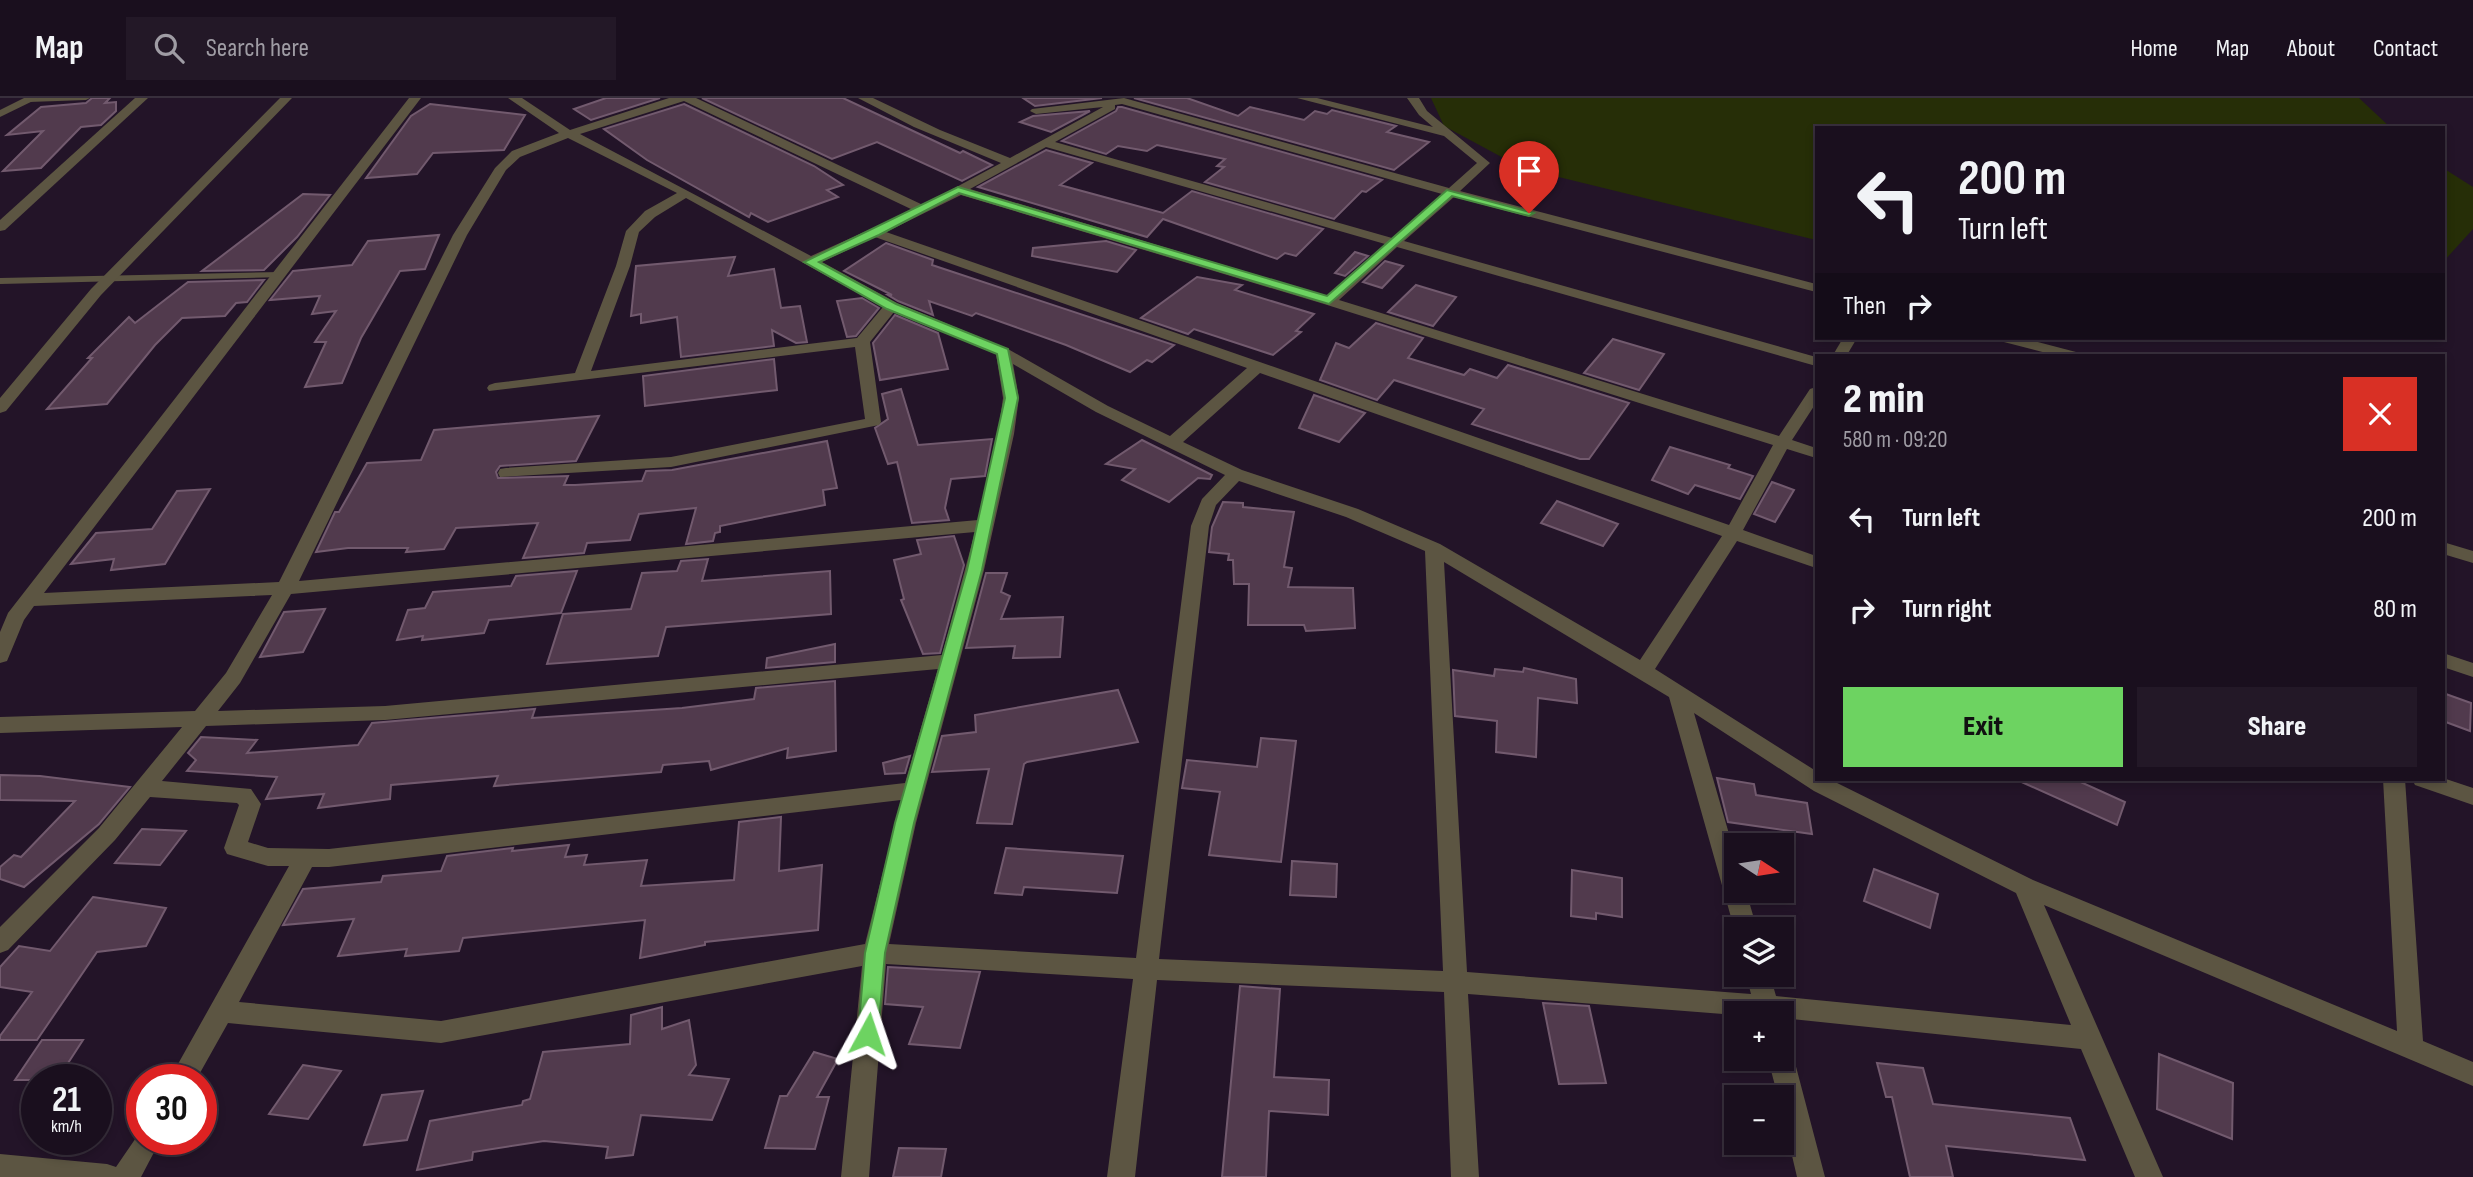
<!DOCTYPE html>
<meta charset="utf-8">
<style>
body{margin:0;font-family:"Sofia Sans Condensed",sans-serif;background:#231827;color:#f1f3f6;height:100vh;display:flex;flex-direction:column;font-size:26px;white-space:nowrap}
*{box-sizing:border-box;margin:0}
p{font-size:23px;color:#9f9ca4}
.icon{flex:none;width:38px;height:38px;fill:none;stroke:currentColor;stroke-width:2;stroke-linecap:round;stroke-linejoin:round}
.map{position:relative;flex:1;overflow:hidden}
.details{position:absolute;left:1815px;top:256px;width:630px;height:427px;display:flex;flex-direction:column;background:#1a0f1e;border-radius:0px;box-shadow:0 4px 10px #0003,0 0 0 2px #382f3c}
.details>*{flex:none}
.top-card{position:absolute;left:1815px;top:28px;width:630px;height:214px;border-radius:0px;box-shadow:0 4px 10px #0003,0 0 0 2px #382f3c;background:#1a0f1e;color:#f1f3f6;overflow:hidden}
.needle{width:46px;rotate:102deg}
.fabs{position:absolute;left:1724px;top:735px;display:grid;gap:14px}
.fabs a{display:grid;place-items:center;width:70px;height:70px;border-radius:0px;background:#1a0f1e;box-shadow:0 4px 10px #0003,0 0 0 2px #382f3c;font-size:35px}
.speed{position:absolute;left:21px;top:966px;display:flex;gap:14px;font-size:35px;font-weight:700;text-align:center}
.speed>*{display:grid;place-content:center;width:91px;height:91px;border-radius:50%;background:#1a0f1e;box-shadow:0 4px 10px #0003,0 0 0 2px #382f3c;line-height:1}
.speed small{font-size:18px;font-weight:400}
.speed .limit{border:10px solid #d22;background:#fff;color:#111}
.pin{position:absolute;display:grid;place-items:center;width:60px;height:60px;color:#fff;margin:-72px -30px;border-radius:50% 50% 50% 0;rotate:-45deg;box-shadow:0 0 7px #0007}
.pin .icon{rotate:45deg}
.me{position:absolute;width:77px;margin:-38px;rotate:5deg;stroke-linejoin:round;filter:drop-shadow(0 0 5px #0008)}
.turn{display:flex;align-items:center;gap:24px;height:147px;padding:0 28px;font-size:32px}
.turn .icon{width:91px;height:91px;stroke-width:2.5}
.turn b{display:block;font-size:49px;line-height:60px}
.then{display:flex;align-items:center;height:66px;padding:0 28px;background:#0003;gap:14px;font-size:26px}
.round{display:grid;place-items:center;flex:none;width:74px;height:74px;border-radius:0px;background:#231827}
.summary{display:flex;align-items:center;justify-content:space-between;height:119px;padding:0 28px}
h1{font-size:42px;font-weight:800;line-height:52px}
.primary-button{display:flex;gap:14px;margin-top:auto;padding:14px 28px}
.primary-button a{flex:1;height:80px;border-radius:0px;background:#6dd361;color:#111;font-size:28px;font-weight:800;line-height:80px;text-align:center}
.primary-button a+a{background:#231827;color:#f1f3f6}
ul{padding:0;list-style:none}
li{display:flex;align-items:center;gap:21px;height:91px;padding:0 28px}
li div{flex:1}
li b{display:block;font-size:26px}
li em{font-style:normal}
header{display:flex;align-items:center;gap:42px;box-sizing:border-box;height:98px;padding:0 35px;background:#1a0f1e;border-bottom:2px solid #382f3c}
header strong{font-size:33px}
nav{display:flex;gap:38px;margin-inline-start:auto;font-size:24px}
.search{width:490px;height:63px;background:#231827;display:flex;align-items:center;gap:18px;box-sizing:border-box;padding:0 24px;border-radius:0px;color:#9f9ca4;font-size:26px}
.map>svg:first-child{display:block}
.green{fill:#262e07}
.building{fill:#513a4d;stroke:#725a6e;stroke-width:2}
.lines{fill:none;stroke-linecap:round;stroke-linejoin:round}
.service{fill:#5c5542;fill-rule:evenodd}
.minor{fill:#5c5542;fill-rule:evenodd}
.route{fill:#6dd361;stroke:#47893f;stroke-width:2}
</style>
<header>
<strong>Map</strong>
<div class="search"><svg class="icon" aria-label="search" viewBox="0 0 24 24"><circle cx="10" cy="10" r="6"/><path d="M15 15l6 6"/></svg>Search here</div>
<nav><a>Home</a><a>Map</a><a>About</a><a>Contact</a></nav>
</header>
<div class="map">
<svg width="2473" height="1079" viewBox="0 0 2473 1079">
<rect width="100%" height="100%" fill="#231428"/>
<g class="green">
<path d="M1431,0H2359L2391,30H1816V142L1522,70L1444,28Z"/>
<path d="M2443,70L2473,89V131L2443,164Z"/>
</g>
<g class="building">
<path d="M92,0H110L105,5L116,4V13L101,27L81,29L41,70L3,73L43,33L7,37L41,9L86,5Z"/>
<path d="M606,0H660L591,22L574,11Z"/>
<path d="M702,0H843L960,55L963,53L992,67L962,83L877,44L832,61Z"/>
<path d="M1023,0H1102L1035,8Z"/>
<path d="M1134,0H1187L1238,18L1250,9L1304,22L1315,13L1327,16L1332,12L1396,28L1387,34L1429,44L1394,72Z"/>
<path d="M430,6L525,17L504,52L433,55L417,76L366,80L411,18Z"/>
<path d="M684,6L814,68L843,87L827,92L838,99L768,124L751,115L749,119L647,62L604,31Z"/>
<path d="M1118,9H1122L1382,82L1366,94L1362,93L1334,121L1205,84L1224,69L1217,68L1225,61L1157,47L1147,53L1118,48L1106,56L1062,43L1116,13Z"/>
<path d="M1090,13L1051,34L1020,24L1033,18Z"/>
<path d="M1046,52L1092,65L1060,87L1163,115L1192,93L1323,131L1296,158L1285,155L1277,161L1163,121L1147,139L978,89Z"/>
<path d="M303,96L330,97L297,139L264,172L202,173Z"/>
<path d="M439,137L425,171L400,173L361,240L342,285L305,289L326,244H315L336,213L312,216L320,198L270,202L293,173L352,167L368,143Z"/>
<path d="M1106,143L1136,152L1117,174L1032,158L1033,150Z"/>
<path d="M886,145L933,162L932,167L1174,247L1152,264L1147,262L1130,274L1066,247L976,215L972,218L929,203L933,217L898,203L888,197H892L844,173Z"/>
<path d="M1355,154L1368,158L1345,178L1335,175Z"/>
<path d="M735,159L728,178L774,171L781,210L800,208L807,244L796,245L772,232L774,248L681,259L677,219L641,225V216L631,218L636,168Z"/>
<path d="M1385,163L1403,168L1382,190L1363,184Z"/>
<path d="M1197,179L1242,187L1235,192L1314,216L1296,233L1301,234L1273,257L1194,231L1188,236L1141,220Z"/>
<path d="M264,182L247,204L236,205L225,218L182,220L155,247L107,306L47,311L92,260H88L129,219L135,225L188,184Z"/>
<path d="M1416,187L1456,199L1433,228L1388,214Z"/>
<path d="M862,200L879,210L856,238L847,239L837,203Z"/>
<path d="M895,217L938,235L948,271L880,282L873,245Z"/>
<path d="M1376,225L1423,240L1408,260L1464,277L1470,271L1497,280L1508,267L1629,305L1589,361H1580L1472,326L1484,311L1394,282L1377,302L1320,282L1336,245L1349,250Z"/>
<path d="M1613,241L1664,256L1639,292L1584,275Z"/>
<path d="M774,261L777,292L645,308L643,278Z"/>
<path d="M901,291L918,347L992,341L985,378L951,381L945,410L949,422L912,425L897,364L888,366L875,330L888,321L882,296Z"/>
<path d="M1314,297L1365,315L1339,344L1310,334L1299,330Z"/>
<path d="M599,318L576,363L500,368L496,374L498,380L568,378L564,387H575L642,383L646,373L672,372L827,343L837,390L823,392L825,407L720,428V434L715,435L713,443L686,446L696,410L639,416L630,442L587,445L584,455L523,460L538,425L456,430L444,451L406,454L408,450H348L316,454L335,414H339L367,365L421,362L434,332Z"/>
<path d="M1142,342L1212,377L1210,381L1198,380L1169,404L1122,382L1135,371L1106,366Z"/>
<path d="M1670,349L1730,367L1728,370L1753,378L1740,401L1695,387L1688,396L1652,382Z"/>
<path d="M1772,384L1794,392L1775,424L1754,416Z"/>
<path d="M210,391L165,466L111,472L114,461L71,466L96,435L152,431L177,393Z"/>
<path d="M1557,403L1618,426L1603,448L1541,425Z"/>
<path d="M1223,404L1243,405V409L1294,414L1284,469L1292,470L1288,489L1353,490L1355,530L1306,533L1304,527H1248L1249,486H1234L1233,462H1228L1229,456L1209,454L1212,429Z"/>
<path d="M954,438L964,467L940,555L923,556L901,502L904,501L894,462L921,456L917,442Z"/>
<path d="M708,461L702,483L830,473L831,516L666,529L658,558L547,566L563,516L631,511L642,475L677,473L681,463Z"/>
<path d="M577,473L561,515L489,522L484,535L422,542L423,538L397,542L408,512L425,510L433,494L511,488L516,478Z"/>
<path d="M986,475H1007L1001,494L1010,498L1001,521L1063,519L1060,559L1013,560L1015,548L966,550Z"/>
<path d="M325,511L303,554L260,559L284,514Z"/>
<path d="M835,546V564L766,570L767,560Z"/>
<path d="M1524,570L1576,581L1577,605L1538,600L1536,659L1496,654L1497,623L1455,618L1453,572L1494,578L1495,571L1523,574Z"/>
<path d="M835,583L836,653L787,660L788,650L711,672L709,663L663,667L661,674L494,688L498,678L391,687L390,701L318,710L324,696L266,701L277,679L187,673L196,662L188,655L201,639L257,642L247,655L358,647L372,625L535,611L532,620L682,610L754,601L756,590Z"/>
<path d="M1118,592L1138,644L1027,664L1024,666L1012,726L977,725L989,671L932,674L942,638L976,634L975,617Z"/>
<path d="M2443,595L2471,605L2470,633L2443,623Z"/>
<path d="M1261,640L1296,643L1281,764L1209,757L1220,694L1182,690L1187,662L1257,669Z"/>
<path d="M910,658L905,675L885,676L883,665Z"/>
<path d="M0,677L40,678L130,689L99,726L24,789L0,781V769L14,757L21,759L75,703L0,702Z"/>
<path d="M1717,680L1754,686L1756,697L1807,705L1812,736L1728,724Z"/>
<path d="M2015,681H2074L2125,704L2117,727Z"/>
<path d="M781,719L779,773L822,767L818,832L705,844V847L640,860L645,822L463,840L459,853L405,858L407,851L338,858L354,821L283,827L303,791L381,784L383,778L441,773L447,758L513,750L512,753L569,747L565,759L587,757L584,767L647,762L641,788L734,782L739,724Z"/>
<path d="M142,731L186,733L160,767L115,765Z"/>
<path d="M1006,750L1123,758L1117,795L1024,789L1022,797L995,795Z"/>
<path d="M1292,763L1337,766L1336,799L1290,797Z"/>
<path d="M1874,771L1938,796L1930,830L1864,803Z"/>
<path d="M1572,772L1622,780V819L1596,815V821L1571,818Z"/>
<path d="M93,799L166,810L146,848L97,854L37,942H0V938L32,894L0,889V869L19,848L50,853Z"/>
<path d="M888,869L980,874L960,950L909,946L923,909L885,906Z"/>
<path d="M1240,888L1280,891L1274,979L1329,982L1328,1017L1269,1013L1266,1079H1222Z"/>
<path d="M1543,905L1589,908L1606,985L1559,986Z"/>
<path d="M662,909V931L689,922L696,967L689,977L729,981L712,1022L641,1017L633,1057L606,1060L608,1049L544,1043L473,1054L472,1062L417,1072L430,1023L522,1007L523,1003L530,1001L543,954L630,946L631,917Z"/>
<path d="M42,942H83L57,982H15Z"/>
<path d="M814,954L838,961L817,999H829L815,1051L765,1050L780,998H787Z"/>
<path d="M2159,956L2233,985L2232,1041L2157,1011Z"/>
<path d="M1877,965L1923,970L1933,1006L2070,1020L2085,1062L1946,1048L1953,1079H1910L1892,999H1886Z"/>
<path d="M303,967L341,973L308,1021L269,1016Z"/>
<path d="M423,993L407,1042L364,1047L382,997Z"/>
<path d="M899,1050L946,1051L941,1079H893Z"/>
</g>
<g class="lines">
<g class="service">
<path d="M26,0H90L86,2L29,4H26Z"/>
<path d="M280,174L285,177L284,179L0,186V180Z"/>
</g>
<g class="minor">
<path d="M24,0H39L0,19V12Z"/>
<path d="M135,0H148L5,132L0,133V122Z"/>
<path d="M280,0H292L101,197L6,313L0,315V300L91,191Z"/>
<path d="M409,0H421L44,495L279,484L453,137L495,70L512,53L559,35L508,0H522L570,32L669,0H696L923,107L1001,65L914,29L858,0H873L940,32L1010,60L1103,9L1036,16L1030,13L1032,11L1124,0L1449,90L1477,65L1444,38L1297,0H1317L1433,29L1419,17L1407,0H1419L1427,13L1490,65L1460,93L1816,186V194L1454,99L1404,143L1816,259V268L1397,149L1339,202L1779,338L1810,291L1816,289V305L1792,342L1816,350V360L1787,351L1743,432L1816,458V470L1737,443L1655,571L1816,673V681H1829L2033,782L2397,933L2383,681H2405L2423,943L2473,964V988L2044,807L2163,1079H2135L2081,951L1782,920V915L1736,917L1468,896L1479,1079H1451L1444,894L1157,882L1135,1079H1107L1133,881L886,866L869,1079H841L862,868L441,945L228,925L196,982H169L289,768H268L227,756L224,750L239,707L237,705L150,699L115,742L8,852L0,855V829L99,730L182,629L0,635V619L195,613L226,575L272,497L34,508L24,522L7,563L0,565V534L8,515ZM684,3L913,112L811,158L580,36ZM1122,6L1442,96L1392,140L1055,44L1115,11V7ZM568,40L677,95L645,113L626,133L616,168L575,275L495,285L489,287L487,290L489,293L855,249L865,321L671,359L506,370L500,371L498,375L500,379L671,369L879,327L881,324L870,244L894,214L996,256L1003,300L998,336L978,422L299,483L467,137L506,72L520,59ZM1046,49L1385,146L1327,198L970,91ZM961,97L1324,206L1773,347L1729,427L886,134ZM686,100L883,209L857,240L591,273L630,168L639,134L655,119ZM875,139L1247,270L1170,338L1108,308L1008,251L897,205L822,164ZM1013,266L1096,314L1225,377L1202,401L1191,428L1136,860L889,846L916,725L984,472L1014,336L1019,300ZM1260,275L1722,438L1640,562L1440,446L1358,411L1242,372L1183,344ZM1239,383L1346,419L1425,453L1443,873L1159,861L1209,428L1216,407ZM975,434L942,557L385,608L218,613L240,585L291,496ZM1444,464L1669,599L1736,837V831H1757L1746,793H1736V760L1694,615L1814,693L2016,795L2071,927L1776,898L1770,877H1746L1751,896L1467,874ZM938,571L905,685L329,751L268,750L248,744L261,706L251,691L162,683L206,628L385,622ZM901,702L865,846L441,923L239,904L312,769H329Z"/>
<path d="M1843,240H1857L1847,257H1833Z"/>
<path d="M1998,240H2022L2076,254L2079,257H2054L2000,243Z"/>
<path d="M2443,444L2473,453V465L2443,456Z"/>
<path d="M2443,555L2473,565V579L2443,569Z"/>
<path d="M2443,680L2473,690V707L2415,687L2412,681Z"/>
<path d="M1782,949L1790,953L1794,961L1825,1079H1797L1782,1015V999H1778L1768,961H1782Z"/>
<path d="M142,1031V1041H161L141,1079H0V1056L107,1066L116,1069Z"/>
</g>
</g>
<path class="route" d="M958,89L1327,198L1447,92L1534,115L1529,118L1452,98L1329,206L959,95L879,137L819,164L896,206L1008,251L1018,300L982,472L914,725L885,855L878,936L875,943L868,946L861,943L858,936L865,855L895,725L967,472L1005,300L997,256L887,211L804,164Z"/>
</svg>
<div class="fabs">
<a><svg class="needle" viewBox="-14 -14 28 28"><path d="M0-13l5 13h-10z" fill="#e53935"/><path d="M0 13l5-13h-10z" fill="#9f9ca4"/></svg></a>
<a><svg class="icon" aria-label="layers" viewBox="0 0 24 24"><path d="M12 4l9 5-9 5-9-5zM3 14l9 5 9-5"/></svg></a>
<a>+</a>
<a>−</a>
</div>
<div class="speed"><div>21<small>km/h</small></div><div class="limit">30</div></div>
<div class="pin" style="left:1529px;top:115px;background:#d93025"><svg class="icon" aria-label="arrive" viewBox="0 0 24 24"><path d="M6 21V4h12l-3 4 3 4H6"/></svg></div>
<svg class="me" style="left:868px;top:936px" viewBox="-20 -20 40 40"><path d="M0-17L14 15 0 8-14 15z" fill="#6dd361" stroke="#fff" stroke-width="4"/></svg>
<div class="top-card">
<div class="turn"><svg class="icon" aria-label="left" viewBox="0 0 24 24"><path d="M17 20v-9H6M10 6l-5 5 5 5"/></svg><div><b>200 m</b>Turn left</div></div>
<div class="then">Then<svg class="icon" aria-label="right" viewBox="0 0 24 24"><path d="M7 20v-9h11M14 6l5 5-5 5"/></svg></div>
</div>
<section class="details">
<div class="summary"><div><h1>2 min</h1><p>580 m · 09:20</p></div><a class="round" style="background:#d93025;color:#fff"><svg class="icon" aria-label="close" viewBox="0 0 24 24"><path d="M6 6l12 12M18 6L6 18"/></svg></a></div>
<ul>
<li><svg class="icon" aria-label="left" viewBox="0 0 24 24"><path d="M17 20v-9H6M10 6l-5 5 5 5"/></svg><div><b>Turn left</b></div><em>200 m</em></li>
<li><svg class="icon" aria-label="right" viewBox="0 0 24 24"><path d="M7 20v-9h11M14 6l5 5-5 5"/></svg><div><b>Turn right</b></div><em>80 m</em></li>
</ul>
<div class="primary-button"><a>Exit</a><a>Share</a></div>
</section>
</div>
